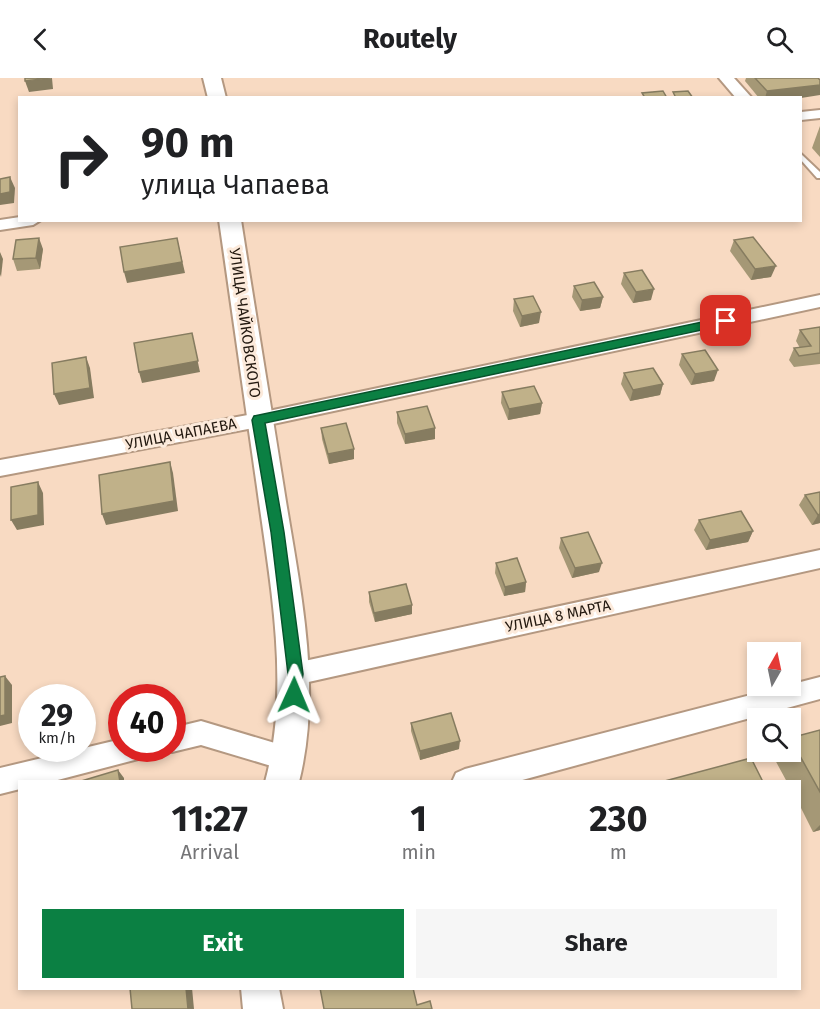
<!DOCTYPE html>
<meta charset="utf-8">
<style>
body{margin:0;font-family:"Fira Sans",sans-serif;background:#f6f6f6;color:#202124;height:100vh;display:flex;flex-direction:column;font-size:22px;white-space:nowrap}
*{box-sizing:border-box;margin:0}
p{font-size:20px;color:#757577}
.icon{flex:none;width:33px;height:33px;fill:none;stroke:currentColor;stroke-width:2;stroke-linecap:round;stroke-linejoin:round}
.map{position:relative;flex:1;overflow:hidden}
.sheet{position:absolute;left:18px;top:702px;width:783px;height:210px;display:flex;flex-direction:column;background:#fff;border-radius:0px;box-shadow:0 3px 9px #0003}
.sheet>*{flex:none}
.hud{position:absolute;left:18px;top:18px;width:784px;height:126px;border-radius:0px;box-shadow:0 3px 9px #0003;background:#fff;color:#202124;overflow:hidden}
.needle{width:39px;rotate:9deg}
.tools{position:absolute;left:747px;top:564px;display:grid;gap:12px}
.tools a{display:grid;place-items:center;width:54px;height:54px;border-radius:0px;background:#fff;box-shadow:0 3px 9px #0003;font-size:30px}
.speed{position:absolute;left:18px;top:606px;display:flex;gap:12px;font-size:30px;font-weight:700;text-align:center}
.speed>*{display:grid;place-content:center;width:78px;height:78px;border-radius:50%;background:#fff;box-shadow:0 3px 9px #0003;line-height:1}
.speed small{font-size:15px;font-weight:400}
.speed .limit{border:9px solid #d22;background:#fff;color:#111}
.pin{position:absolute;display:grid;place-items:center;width:51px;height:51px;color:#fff;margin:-26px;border-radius:12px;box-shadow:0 3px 9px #0006}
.me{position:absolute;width:66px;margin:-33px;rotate:1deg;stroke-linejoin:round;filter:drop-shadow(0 0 4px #0008)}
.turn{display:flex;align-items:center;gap:21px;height:126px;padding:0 24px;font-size:27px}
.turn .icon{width:78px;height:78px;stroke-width:2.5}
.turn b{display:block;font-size:42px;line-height:51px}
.eta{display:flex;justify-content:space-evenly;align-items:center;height:102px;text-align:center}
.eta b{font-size:36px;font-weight:700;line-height:42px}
.primary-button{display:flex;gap:12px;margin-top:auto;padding:12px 24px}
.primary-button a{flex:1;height:69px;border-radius:0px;background:#0b8043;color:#fff;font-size:24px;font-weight:700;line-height:69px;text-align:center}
.primary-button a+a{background:#f6f6f6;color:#202124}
header{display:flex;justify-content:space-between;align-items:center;height:78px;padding:0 24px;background:#fff;font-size:27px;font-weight:700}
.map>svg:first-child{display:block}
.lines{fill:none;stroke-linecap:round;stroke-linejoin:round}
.service-casing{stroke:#b49881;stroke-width:4}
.minor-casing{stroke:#b49881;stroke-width:4}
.tertiary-casing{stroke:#b49881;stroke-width:4}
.service{fill:#fff;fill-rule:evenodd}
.minor{fill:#fff;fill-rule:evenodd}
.tertiary{fill:#fff;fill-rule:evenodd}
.wall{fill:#a59876}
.shaded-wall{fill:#867c60}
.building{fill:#c0b189;stroke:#867c60;stroke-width:1.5}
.route{fill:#0b8043;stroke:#07532c;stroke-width:1.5}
.labels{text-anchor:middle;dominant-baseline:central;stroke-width:6;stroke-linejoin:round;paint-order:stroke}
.street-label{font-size:15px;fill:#231910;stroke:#fceadb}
</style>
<header><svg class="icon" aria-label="back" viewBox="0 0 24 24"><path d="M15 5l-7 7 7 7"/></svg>Routely<svg class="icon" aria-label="search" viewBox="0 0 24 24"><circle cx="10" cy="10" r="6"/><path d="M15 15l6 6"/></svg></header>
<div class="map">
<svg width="820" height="931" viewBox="0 0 820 931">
<rect width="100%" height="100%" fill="#f8dac2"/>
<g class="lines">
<defs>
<path id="service" d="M801,76L820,94V100H817L801,82Z"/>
<g id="minor">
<path d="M719,0H734L752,20H736Z"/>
<path d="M820,32V40L801,42V34Z"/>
<path d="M20,139V142H41L33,147L0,152V142Z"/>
<path d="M820,217V229L259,349L0,398V382L259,335Z"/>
<path d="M820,472V490L295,607L286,604L283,596L286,588L295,585Z"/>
<path d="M820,599V621L515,704H452L456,695L465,691Z"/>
<path d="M201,643L288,669L297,672L301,681L297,690L288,693L201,667L172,674L163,671L172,670V650Z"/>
<path d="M122,661V670H150L146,679L50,704H20V711L0,716V690Z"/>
</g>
<g id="tertiary">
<path d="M203,0H221L226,20H208Z"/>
<path d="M219,142H241C255,232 270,322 284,411C299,507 323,608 299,704H265C291,608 270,506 257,409C244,320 232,231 219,142Z"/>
<path d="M241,910H279L283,931H243Z"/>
</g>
</defs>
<use href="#service" class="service-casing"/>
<use href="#minor" class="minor-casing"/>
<use href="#tertiary" class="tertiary-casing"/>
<use href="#service" class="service"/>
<use href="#minor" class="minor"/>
<use href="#tertiary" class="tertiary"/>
</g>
<g class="wall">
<path d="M746,0H818L801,20H759L745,3Z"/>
<path d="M820,48V79L812,70Z"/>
<path d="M734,162L771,199L751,202L730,173Z"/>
<path d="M43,171L40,191L17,193L13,181Z"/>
<path d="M624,195L651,222L633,225L621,206Z"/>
<path d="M574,208L603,219L600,230L580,233L572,219Z"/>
<path d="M514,221L539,245L520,249L513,233Z"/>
<path d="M820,249V286L794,289L789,282L794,270H800L796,263L800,252Z"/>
<path d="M682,276L714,303L691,307L679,287Z"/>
<path d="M624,295L663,306L660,317L630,323L621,306Z"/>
<path d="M502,314L542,325L540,336L508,342L501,325Z"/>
<path d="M397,334L435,350V361L405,366L397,345Z"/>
<path d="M321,350L354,371V381L329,386L322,361Z"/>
<path d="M820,414V445L812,447L799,427L805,417Z"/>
<path d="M699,442L753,453L748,464L706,472L694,452Z"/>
<path d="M561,460L599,494L572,500L559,470Z"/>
<path d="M496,485L526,504L525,514L504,518L495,495Z"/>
<path d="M369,514L412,527V536L375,544L369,524Z"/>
<path d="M411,645L459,671L420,682L411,653Z"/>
<path d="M820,652V752L813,754L800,728V704H787L774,680L779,674H790V660Z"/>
</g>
<g class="shaded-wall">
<path d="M52,0L53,11L29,14L25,3Z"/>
<path d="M820,7V17L801,20H765L767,13Z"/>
<path d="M10,99L15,110L14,125L0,127V116Z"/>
<path d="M39,160L43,171L40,191L36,180Z"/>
<path d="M177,160L185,195L127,205L124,194Z"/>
<path d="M0,174L3,181L1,199L0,196Z"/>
<path d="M776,188L771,199L751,202L755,191Z"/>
<path d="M654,211L651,222L633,225L636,214Z"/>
<path d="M603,219L600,230L580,233L582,222Z"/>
<path d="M541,234L539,245L520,249L522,238Z"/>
<path d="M194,266L200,294L142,305L139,294Z"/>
<path d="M86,279L90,290L94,320L59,327L54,316Z"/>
<path d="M718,292L714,303L691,307L695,296Z"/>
<path d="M663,306L660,317L630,323L633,312Z"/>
<path d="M542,325L540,336L508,342L509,331Z"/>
<path d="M435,350V361L405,366V356Z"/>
<path d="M354,371V381L329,386L328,376Z"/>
<path d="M170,384L173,395L178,433L106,447L102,436Z"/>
<path d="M38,404L43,415L44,447L17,452L11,442Z"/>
<path d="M820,436V445L812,447L818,437Z"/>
<path d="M753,453L748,464L706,472L710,462Z"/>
<path d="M602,485L599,494L572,500L575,490Z"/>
<path d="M526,504L525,514L504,518L505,509Z"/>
<path d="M412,527V536L375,544L374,535Z"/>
<path d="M5,598L12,607V645L0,648V638Z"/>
<path d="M460,663L459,671L420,682V673Z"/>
<path d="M118,692L124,700V704H120Z"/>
<path d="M820,747V752L813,754Z"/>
<path d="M186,910H192L194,931H188Z"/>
</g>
<g class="building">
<path d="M25,0H50L25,3Z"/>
<path d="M755,0H818L820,2V7L767,13Z"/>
<path d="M663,13L667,20H645L642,15Z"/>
<path d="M688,13L693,20H676L673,14Z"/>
<path d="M10,99V114L0,116V101Z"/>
<path d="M753,159L776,188L755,191L734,162Z"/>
<path d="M39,160L36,180L13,181L16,162Z"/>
<path d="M177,160L182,184L124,194L120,169Z"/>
<path d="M642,192L654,211L636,214L624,195Z"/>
<path d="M594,204L603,219L582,222L574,208Z"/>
<path d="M533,218L541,234L522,238L514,221Z"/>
<path d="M820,249V275L799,278L794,270L811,268L800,252Z"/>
<path d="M192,255L198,283L139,294L134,265Z"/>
<path d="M705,272L718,292L695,296L682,276Z"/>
<path d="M86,279L90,310L54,316L52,285Z"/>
<path d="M653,290L663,306L633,312L624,295Z"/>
<path d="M534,308L542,325L509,331L502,314Z"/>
<path d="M427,328L435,350L405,356L397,334Z"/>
<path d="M346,345L354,371L328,376L321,350Z"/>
<path d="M170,384L174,423L102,436L99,397Z"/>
<path d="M38,404V437L11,442V409Z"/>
<path d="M820,414V436L818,437L805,417Z"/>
<path d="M741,433L753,453L710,462L699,442Z"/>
<path d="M588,454L602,485L575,490L561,460Z"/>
<path d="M517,480L526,504L505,509L496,485Z"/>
<path d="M406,506L412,527L374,535L369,514Z"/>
<path d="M5,598V637L0,638V599Z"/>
<path d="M451,635L460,663L420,673L411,645Z"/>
<path d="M820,652V714L790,660Z"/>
<path d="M751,680L763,704H661Z"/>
<path d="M118,692L120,704H78Z"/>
<path d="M130,910H186L188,931H132Z"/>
<path d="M320,910H413L417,927L430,923L432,931H324Z"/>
</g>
<path class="route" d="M726,239L730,240V246L265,345L284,454L303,596L299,622L294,624L288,622L286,617L288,596L271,454L252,342L254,338Z"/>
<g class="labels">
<g class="street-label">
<text transform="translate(245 245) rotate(82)">УЛИЦА ЧАЙКОВСКОГО</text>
<text transform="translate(181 356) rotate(-11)">УЛИЦА ЧАПАЕВА</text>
<text transform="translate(558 538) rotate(-12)">УЛИЦА 8 МАРТА</text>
</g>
</g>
</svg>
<div class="tools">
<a><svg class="needle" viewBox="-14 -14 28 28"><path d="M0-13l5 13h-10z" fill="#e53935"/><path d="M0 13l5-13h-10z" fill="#757577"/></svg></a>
<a><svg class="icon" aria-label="search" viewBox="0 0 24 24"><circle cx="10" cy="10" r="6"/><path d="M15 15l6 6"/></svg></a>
</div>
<div class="speed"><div>29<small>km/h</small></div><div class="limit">40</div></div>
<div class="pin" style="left:726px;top:243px;background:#d93025"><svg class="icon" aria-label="arrive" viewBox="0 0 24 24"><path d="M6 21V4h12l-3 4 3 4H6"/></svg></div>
<svg class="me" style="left:294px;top:617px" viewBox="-20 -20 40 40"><path d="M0-17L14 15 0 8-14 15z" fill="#0b8043" stroke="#fff" stroke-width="4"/></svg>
<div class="hud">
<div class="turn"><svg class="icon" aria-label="right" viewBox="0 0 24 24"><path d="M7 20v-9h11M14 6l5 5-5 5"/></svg><div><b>90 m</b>улица Чапаева</div></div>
</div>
<section class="sheet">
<div class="eta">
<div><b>11:27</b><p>Arrival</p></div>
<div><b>1</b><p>min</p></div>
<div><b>230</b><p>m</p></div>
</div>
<div class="primary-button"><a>Exit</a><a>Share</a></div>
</section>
</div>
